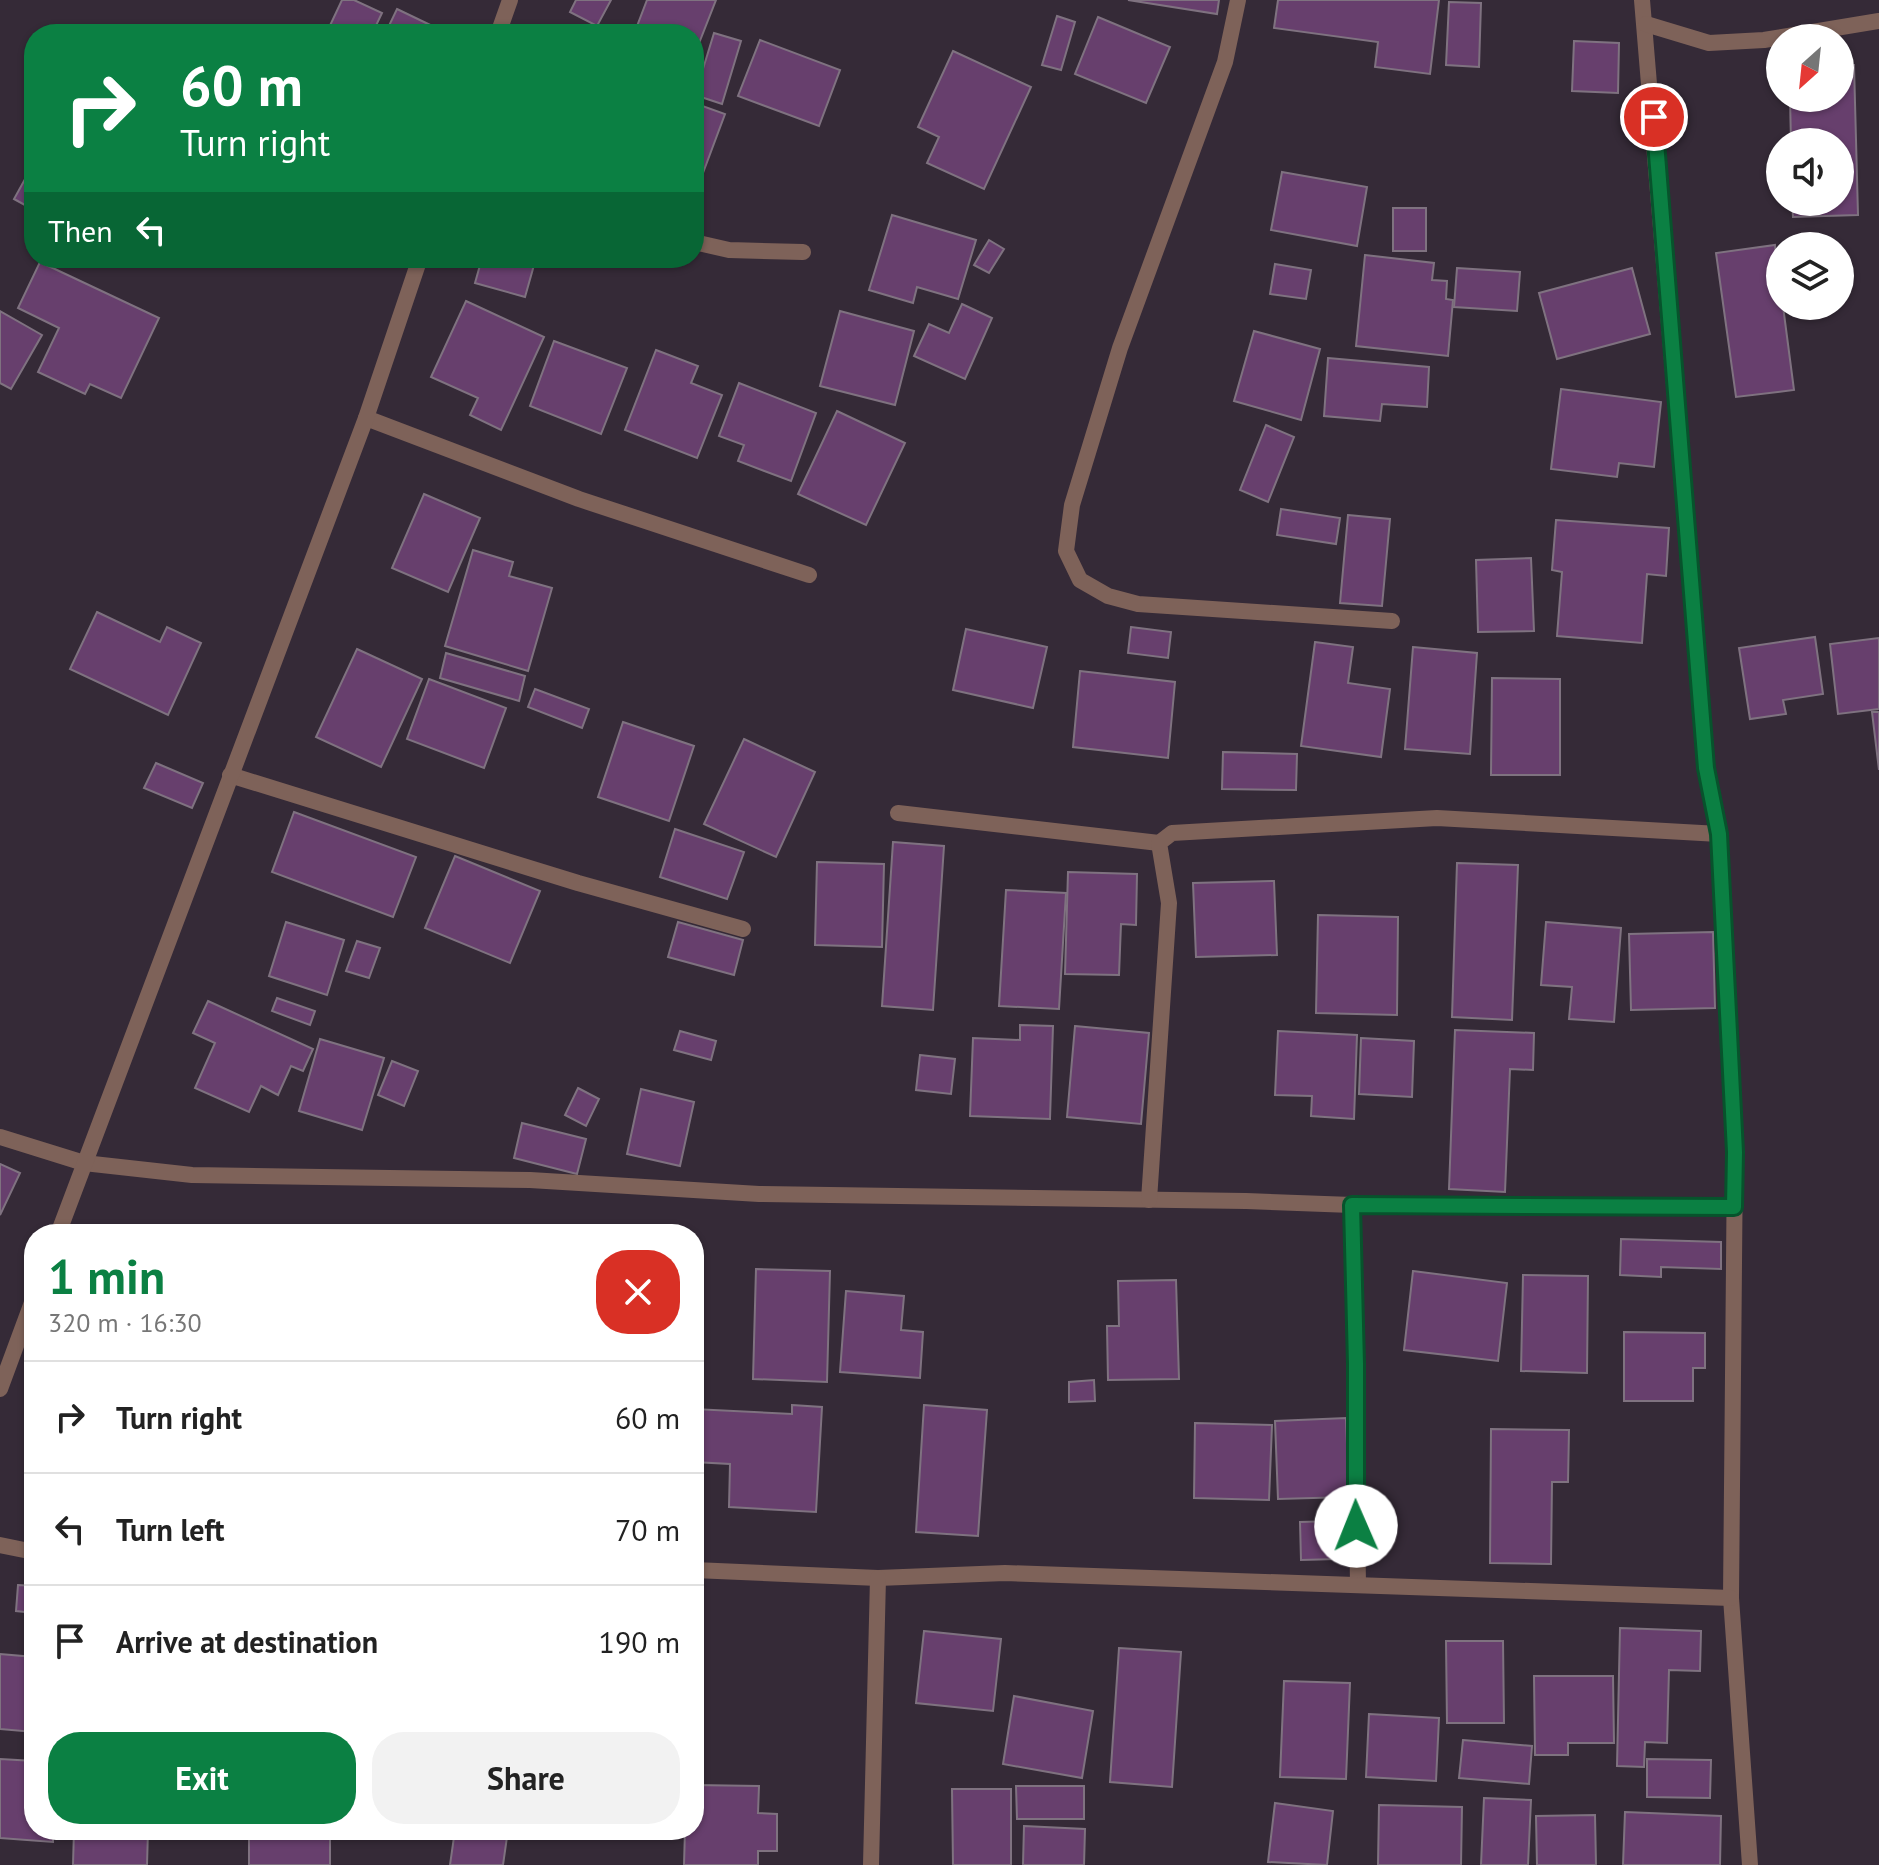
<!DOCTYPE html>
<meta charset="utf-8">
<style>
body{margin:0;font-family:"PT Sans",sans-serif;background:#f2f2f2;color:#222;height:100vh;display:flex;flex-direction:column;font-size:30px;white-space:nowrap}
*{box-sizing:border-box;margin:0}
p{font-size:26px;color:#767676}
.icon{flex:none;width:44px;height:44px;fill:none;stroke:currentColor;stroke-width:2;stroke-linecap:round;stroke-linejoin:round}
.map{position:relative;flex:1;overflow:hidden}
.details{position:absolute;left:24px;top:1224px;width:680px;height:616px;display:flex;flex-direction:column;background:#fff;border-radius:32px;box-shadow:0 2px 6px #0004}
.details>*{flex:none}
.hud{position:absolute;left:24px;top:24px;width:680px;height:244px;border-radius:32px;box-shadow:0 2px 6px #0004;background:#0b8043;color:#fff;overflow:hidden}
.needle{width:52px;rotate:207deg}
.buttons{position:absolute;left:1766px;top:24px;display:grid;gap:16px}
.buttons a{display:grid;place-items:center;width:88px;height:88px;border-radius:50%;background:#fff;box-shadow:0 2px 6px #0004;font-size:40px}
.pin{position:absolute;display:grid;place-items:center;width:68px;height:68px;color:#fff;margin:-34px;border:4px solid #fff;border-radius:50%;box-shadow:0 2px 8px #0007}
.me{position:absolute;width:88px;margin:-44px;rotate:359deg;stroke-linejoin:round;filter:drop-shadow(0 0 6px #0008)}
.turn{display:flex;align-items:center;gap:28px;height:168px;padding:0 24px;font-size:36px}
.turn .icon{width:104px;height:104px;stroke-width:2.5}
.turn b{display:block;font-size:56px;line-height:68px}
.then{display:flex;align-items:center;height:76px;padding:0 24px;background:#0003;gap:16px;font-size:30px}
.round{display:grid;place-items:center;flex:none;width:84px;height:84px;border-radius:32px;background:#f2f2f2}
.summary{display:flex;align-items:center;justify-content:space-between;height:136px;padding:0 24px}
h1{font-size:48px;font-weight:800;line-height:60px;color:#0b8043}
.primary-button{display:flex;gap:16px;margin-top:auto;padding:16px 24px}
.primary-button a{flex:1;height:92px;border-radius:32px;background:#0b8043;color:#fff;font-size:32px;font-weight:800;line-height:92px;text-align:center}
.primary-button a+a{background:#f2f2f2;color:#222}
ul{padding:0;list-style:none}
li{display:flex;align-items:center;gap:24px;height:112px;padding:0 24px;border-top:2px solid #e0e0e0}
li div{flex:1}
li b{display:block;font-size:30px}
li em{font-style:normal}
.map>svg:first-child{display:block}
.building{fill:#673f6d;stroke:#7f7280;stroke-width:2}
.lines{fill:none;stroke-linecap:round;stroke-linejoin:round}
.street{stroke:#7e6259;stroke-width:16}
.route-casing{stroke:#07532c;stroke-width:20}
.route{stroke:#0b8043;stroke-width:14}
</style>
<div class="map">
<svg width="1879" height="1865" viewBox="0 0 1879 1865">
<rect width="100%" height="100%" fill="#352a37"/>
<g class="building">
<path d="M342,0H354L382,13L372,34H326Z"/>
<path d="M576,0H611L597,26L570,12Z"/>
<path d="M647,0H716L694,56V34H634Z"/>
<path d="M1128,0H1219L1217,14Z"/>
<path d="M1278,0H1439L1430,74L1375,67L1378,42L1274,28Z"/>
<path d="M1449,2L1481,3L1479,67L1446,65Z"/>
<path d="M397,9L449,34H385Z"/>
<path d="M1057,16L1075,22L1061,70L1042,65Z"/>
<path d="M1098,17L1170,47L1146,103L1075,74Z"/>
<path d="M714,33L741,41L722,104L695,95Z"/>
<path d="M760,40L840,70L819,126L738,96Z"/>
<path d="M1574,41L1619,43L1618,93L1572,91Z"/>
<path d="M953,51L1031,87L984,189L927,163L939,137L918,127Z"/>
<path d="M1840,65H1854L1858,215L1793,217L1792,202H1840V142H1791L1790,98H1840Z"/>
<path d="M694,103L725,114L694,197Z"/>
<path d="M29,172L34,175V210L14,199Z"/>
<path d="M1282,172L1367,187L1357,246L1271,230Z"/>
<rect x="1393" y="208" width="33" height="43"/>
<path d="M892,215L976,240L958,299L917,287L913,303L869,290Z"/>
<path d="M989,240L1004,249L989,273L974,265Z"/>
<path d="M1775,245L1780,306H1783L1794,390L1736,397L1716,253Z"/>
<path d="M1365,255L1434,263L1432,280L1447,281L1446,299L1453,300L1448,356L1356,346Z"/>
<path d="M482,258H536L525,297L475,283Z"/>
<path d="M40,262L159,318L121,398L90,384L85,394L38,372L59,328L18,308Z"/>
<path d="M1275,264L1311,270L1306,299L1270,294Z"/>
<path d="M1457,268L1520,272L1517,311L1454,307Z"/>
<path d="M1632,268L1650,334L1557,359L1539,293Z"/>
<path d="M466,301L544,337L501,430L470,415L478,398L431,377Z"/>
<path d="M962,304L992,318L965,379L914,356L929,324L949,333Z"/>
<path d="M0,311L42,335L11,389L0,383Z"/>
<path d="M840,311L914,331L895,405L820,386Z"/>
<path d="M1254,331L1320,349L1301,420L1234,401Z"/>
<path d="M554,341L627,368L601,434L530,406Z"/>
<path d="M656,350L698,366L691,383L722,395L697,458L625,430Z"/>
<path d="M1328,358L1429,367L1427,407L1382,404L1380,421L1324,416Z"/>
<path d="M739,383L816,413L791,481L738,461L744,445L719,436Z"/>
<path d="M1561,389L1661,402L1654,467L1619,463L1617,477L1551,469Z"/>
<path d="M837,411L905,443L866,525L798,494Z"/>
<path d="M1266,425L1294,437L1268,502L1240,490Z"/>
<path d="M424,494L480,518L448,592L392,568Z"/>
<path d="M1281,509L1340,518L1336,544L1277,535Z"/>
<path d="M1348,515L1390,519L1382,606L1340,603Z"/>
<path d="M1556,520L1669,528L1666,576L1647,574L1642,643L1557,636L1562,572L1552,570Z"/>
<path d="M473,550L513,562L509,576L552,588L528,671L445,646Z"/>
<path d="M1531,558L1534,631L1478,632L1476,560Z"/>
<path d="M97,612L160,642L167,627L201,643L168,715L70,669Z"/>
<path d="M1131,627L1171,632L1168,658L1128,653Z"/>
<path d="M966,629L1047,647L1033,708L953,690Z"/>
<path d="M1815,637L1823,694L1783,700L1786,714L1750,719L1739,648Z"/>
<path d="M1879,638V709L1838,714L1830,644Z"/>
<path d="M1315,642L1353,647L1348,683L1390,689L1381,757L1301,746Z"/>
<path d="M1413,647L1477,653L1470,754L1405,749Z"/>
<path d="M357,649L422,679L381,767L316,737Z"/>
<path d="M446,653L525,676L519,701L440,678Z"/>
<path d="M1080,671L1175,682L1168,758L1073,747Z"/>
<path d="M1492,678L1560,679V775H1491Z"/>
<path d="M429,679L506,708L484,768L407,739Z"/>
<path d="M535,689L589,709L582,728L528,707Z"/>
<path d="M1872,712H1879V770Z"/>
<path d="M623,722L694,746L669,821L598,797Z"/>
<path d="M744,739L815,772L776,857L704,824Z"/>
<path d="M1223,752L1297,754L1296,790L1222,789Z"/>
<path d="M156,763L203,783L192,808L144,788Z"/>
<path d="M294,812L416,857L393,917L272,872Z"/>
<path d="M675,829L744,852L727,899L660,877Z"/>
<path d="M893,842L944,846L933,1010L882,1006Z"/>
<path d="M455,856L540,891L510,963L425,928Z"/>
<path d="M817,862L884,864L882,947L815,945Z"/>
<path d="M1457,863L1518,865L1512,1020L1452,1017Z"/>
<path d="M1068,872L1137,874L1136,925L1121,924L1119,975L1065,974Z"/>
<path d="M1274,881L1277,955L1196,957L1193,883Z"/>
<path d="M1006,890L1066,893L1059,1009L999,1006Z"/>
<path d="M1318,915L1398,917L1397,1015L1316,1013Z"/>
<path d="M286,922L344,940L327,995L269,976Z"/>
<path d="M678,922L743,940L734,975L668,957Z"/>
<path d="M1546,922L1621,928L1614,1022L1569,1019L1572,987L1541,985Z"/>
<path d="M1713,932L1715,1008L1631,1010L1629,934Z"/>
<path d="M357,941L380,948L369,978L346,971Z"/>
<path d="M277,998L315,1011L310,1025L272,1011Z"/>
<path d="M208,1001L313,1049L303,1071L291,1066L278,1095L261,1086L249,1112L195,1088L215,1043L193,1033Z"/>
<path d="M1020,1025L1053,1026L1050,1119L970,1116L973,1038L1020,1040Z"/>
<path d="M1075,1026L1149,1033L1141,1124L1067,1117Z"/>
<path d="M1455,1030L1534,1033L1533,1070L1510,1069L1505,1192L1449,1189Z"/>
<path d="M680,1031L716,1041L711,1060L674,1050Z"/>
<path d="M1278,1031L1357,1035L1354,1119L1311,1116L1312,1096L1275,1095Z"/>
<path d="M1361,1038L1414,1041L1412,1097L1359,1094Z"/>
<path d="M320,1039L384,1058L362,1130L299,1111Z"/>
<path d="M920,1055L955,1059L951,1094L916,1090Z"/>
<path d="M392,1061L418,1071L404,1106L378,1095Z"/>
<path d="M578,1088L599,1099L586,1126L565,1115Z"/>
<path d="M641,1089L694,1102L680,1166L627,1154Z"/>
<path d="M522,1123L586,1139L577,1174L514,1158Z"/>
<path d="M0,1164L20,1173L0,1215Z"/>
<path d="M1621,1239L1721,1242V1269L1661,1267V1277L1620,1275Z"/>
<path d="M756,1269L830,1271L827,1382L753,1379Z"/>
<path d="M1413,1271L1507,1283L1498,1361L1404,1350Z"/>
<path d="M1523,1275L1588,1276L1587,1373L1521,1371Z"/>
<path d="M1176,1280L1179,1379L1108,1380L1107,1326H1119L1118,1281Z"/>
<path d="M846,1291L904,1296L901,1330L923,1332L920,1378L840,1372Z"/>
<path d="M1624,1332L1705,1333V1368H1693V1401H1624Z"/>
<path d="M1094,1380L1095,1401L1069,1402V1382Z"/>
<path d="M792,1405L822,1407L816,1512L729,1507L730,1464L694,1462V1409L792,1414Z"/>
<path d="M924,1405L987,1410L978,1536L916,1532Z"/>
<path d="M1346,1418L1349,1497L1278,1499L1275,1421Z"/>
<path d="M1195,1423L1272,1425L1269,1500L1194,1498Z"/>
<path d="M1491,1429L1569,1430L1568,1482H1552L1551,1564L1490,1563Z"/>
<path d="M1336,1521L1337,1559L1301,1560L1300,1522Z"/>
<path d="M18,1585L34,1586V1613L16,1611Z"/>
<path d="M1620,1628L1701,1631L1700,1671L1669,1670L1667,1743L1645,1742L1644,1767L1617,1766Z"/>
<path d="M924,1631L1001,1639L993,1711L916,1703Z"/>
<path d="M1446,1641H1503L1504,1723H1447Z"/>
<path d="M1119,1648L1181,1652L1172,1787L1110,1782Z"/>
<path d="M0,1654L34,1657V1732L0,1729Z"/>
<path d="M1534,1676H1613L1614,1743H1568V1755H1535Z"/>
<path d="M1284,1681L1350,1683L1346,1779L1280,1777Z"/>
<path d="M1014,1696L1093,1711L1082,1778L1003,1764Z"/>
<path d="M1369,1714L1439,1718L1436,1781L1366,1777Z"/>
<path d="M1463,1740L1532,1746L1529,1784L1459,1778Z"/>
<path d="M0,1759L34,1761V1830H53V1842L0,1838Z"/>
<path d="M1647,1759L1711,1760L1710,1798L1647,1797Z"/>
<path d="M694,1785L759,1786L758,1813L777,1814V1851H758V1865H684L685,1830H694Z"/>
<path d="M1016,1786H1084V1819H1017Z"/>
<path d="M952,1789H1011V1865H953Z"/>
<path d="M1484,1798L1531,1800L1528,1865H1481Z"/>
<path d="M1275,1803L1333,1811L1327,1865L1268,1862Z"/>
<path d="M1379,1805L1462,1807L1461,1865H1378Z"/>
<path d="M1625,1812L1721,1816L1720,1865H1623Z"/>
<path d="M1595,1815L1596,1865H1537L1536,1816Z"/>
<path d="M1024,1826L1085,1829L1084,1865H1023Z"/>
<path d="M74,1830H148L147,1865H73Z"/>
<rect x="249" y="1830" width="81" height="35"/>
<path d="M453,1830H508L503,1865H450L455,1830Z"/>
</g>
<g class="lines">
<g class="street">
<path d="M1238,0L1225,62L1120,348L1072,505L1066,551L1080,580L1108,596L1138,604L1392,621"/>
<path d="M1642,0L1706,768L1719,834L1735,1152L1731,1598L1750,1865"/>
<path d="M1646,24L1709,43L1764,40L1879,21"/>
<path d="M498,34L510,0"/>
<path d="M694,242L729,250L803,252"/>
<path d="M366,418L579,499L809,575"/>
<path d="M230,775L578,883L743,929"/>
<path d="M898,813L1159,843"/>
<path d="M0,1137L84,1163L192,1175L530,1180L759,1194L1246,1201L1352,1205L1734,1207"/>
<path d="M1149,1200L1169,903L1159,843L1172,833L1437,818L1719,834"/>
<path d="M1352,1205L1358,1584"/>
<path d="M58,1234L366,418L420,258"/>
<path d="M0,1389L34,1297"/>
<path d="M0,1545L34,1552"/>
<path d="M694,1570L878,1578L1005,1573L1731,1598"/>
<path d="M871,1865L878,1578"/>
</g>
</g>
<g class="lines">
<defs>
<path id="route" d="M1356,1526V1364L1352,1205L1734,1207L1735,1152L1719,834L1706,768L1654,117"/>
</defs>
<use href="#route" class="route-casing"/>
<use href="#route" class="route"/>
</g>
</svg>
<div class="buttons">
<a><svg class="needle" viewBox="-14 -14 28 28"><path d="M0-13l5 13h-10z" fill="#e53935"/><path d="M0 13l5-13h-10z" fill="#767676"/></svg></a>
<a><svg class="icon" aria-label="sound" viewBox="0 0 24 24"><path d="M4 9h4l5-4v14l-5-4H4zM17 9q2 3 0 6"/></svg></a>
<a><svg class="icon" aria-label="layers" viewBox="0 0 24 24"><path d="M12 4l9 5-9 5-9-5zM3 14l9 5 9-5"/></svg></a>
</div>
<div class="pin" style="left:1654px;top:117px;background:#d93025"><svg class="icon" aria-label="arrive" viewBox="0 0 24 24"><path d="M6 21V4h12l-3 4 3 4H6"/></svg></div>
<svg class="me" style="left:1356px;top:1526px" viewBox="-20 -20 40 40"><circle r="19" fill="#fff"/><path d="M0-13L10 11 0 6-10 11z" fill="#0b8043"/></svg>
<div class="hud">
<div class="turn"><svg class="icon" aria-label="right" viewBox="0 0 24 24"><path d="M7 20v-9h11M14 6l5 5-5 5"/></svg><div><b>60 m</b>Turn right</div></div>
<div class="then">Then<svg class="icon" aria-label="left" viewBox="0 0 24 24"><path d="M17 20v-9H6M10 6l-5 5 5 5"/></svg></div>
</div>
<section class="details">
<div class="summary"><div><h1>1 min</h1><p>320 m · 16:30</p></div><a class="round" style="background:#d93025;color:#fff"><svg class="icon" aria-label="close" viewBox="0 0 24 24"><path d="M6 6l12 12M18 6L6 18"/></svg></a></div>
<ul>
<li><svg class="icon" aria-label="right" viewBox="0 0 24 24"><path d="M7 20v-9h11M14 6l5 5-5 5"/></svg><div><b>Turn right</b></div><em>60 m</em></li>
<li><svg class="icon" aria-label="left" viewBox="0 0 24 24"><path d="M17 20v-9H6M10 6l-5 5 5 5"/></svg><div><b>Turn left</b></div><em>70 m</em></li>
<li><svg class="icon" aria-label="arrive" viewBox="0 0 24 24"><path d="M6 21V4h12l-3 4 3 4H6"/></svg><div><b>Arrive at destination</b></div><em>190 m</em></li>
</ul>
<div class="primary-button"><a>Exit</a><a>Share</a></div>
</section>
</div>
